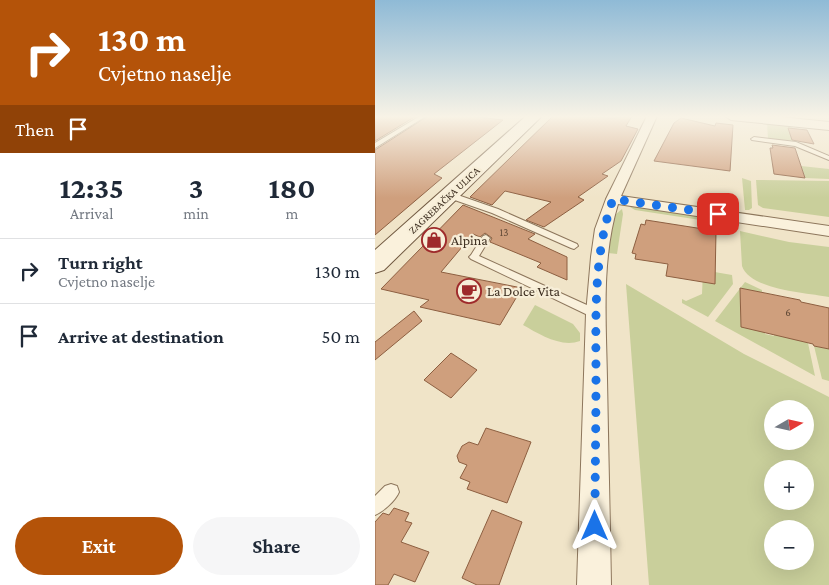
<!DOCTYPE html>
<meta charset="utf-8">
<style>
body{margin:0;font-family:"Crimson Pro",serif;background:#f6f6f7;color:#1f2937;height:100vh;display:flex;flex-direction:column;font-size:19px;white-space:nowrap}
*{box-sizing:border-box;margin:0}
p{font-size:16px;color:#747a83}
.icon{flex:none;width:28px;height:28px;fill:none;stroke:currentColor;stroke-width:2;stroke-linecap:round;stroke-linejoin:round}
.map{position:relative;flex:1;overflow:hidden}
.sheet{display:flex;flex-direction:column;background:#fff;width:375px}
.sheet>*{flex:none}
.guide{background:#b45309;color:#fff;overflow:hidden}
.needle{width:32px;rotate:81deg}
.fabs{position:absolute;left:389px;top:400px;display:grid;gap:10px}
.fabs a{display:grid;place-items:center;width:50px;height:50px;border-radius:50%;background:#fff;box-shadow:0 5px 20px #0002;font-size:25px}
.pin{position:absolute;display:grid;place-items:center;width:42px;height:42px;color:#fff;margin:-21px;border-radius:10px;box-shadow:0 2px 8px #0006}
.me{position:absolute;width:55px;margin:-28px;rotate:0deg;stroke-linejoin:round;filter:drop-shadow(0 0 4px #0008)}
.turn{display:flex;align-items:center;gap:18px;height:105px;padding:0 15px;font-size:22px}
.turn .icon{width:65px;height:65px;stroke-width:2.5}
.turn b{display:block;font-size:35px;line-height:42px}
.then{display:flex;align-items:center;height:48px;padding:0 15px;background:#0003;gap:10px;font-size:19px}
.eta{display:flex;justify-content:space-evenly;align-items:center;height:85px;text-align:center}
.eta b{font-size:30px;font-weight:700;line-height:35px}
.action{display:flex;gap:10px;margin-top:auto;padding:10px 15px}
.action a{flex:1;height:58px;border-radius:30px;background:#b45309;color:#fff;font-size:20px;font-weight:700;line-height:58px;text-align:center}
.action a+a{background:#f6f6f7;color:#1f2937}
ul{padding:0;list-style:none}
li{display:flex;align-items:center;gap:15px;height:65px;padding:0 15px;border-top:1px solid #e0e1e3}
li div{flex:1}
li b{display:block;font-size:19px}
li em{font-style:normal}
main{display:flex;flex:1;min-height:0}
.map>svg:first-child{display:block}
.green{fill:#c9cf9b;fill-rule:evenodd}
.building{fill:#cf9f7d;stroke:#8d5f41}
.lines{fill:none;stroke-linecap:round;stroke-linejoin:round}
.service-casing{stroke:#8d765c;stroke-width:2}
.minor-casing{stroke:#8d765c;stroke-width:2}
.tertiary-casing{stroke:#8d765c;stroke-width:2}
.secondary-casing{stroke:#6f573f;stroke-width:2}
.service{fill:#faf1dc;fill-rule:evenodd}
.minor{fill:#faf1dc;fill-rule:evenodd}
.tertiary{fill:#faf1dc;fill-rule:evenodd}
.secondary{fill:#faf1dc;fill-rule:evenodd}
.route{stroke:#1a73e8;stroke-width:9;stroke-dasharray:0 16.2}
.labels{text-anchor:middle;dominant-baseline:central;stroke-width:4.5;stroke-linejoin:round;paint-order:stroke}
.far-street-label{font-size:11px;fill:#3d2e20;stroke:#f7eed8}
.number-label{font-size:11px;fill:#624a37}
.poi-label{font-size:14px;fill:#3d2e20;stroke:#f7eed8;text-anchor:start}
</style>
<main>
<section class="sheet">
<div class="guide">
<div class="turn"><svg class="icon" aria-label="right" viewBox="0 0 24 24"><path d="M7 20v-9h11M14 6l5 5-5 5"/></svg><div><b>130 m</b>Cvjetno naselje</div></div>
<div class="then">Then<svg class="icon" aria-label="arrive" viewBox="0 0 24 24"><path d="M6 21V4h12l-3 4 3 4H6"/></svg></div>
</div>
<div class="eta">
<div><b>12:35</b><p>Arrival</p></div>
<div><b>3</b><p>min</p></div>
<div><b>180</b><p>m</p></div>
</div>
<ul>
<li><svg class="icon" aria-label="right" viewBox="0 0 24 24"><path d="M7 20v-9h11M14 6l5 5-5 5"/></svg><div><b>Turn right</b><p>Cvjetno naselje</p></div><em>130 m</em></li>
<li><svg class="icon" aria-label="arrive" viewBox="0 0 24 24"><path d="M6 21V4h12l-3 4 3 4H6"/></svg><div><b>Arrive at destination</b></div><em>50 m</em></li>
</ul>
<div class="action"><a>Exit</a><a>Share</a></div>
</section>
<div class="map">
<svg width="454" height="585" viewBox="0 0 454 585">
<rect width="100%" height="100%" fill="#f0e4c8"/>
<g class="green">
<path d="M392,123L417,126L421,141L393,139Z"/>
<path d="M426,166L454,169V179L430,178Z"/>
<path d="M367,178L376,181L377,208L374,210H370Z"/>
<path d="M381,180L454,181V217L388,208L383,205Z"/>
<path d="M258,206L345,219V223L260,210L255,207Z"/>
<path d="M247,209L248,214L242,254L233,253L240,215Z"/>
<path d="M365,231L414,242L454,247V297C432,293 375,290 367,266Z"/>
<path d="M328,270L357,275L358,284L333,317L307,303V299L311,301L327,294Z"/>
<path d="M370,282L387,290V292L365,291L366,327L390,330V334L399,336V332L433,343L440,376L340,321Z"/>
<path d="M251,284L369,354L454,397V585H274ZM398,409H430V441H398ZM398,469H430V501H398ZM398,529H430V561H398Z"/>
<path d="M160,305L198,324L205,333V341C186,348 164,334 148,325Z"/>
<path d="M439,346L454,349V381L447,379Z"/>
</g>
<g class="building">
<path d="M0,116H41L0,141Z"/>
<path d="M53,116H95L128,120L59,174L67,178L0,235V150Z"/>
<path d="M178,116L239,118L257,116L251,126L263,129L246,161L227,174L233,176L203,197L209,200L169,227L151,220L176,202L130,191L117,205L95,197Z"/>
<path d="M306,118L340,126L341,123L358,125L355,171L279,161L299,123Z"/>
<path d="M413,128L432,130L439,144L417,140Z"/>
<path d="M397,145L420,148L430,178L399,174L395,148H398Z"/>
<path d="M88,205L160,234L153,239L192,257V280L162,267L166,263L115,242L117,238L110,233L105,237L98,234L66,272L147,288L125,325L45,307L54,300L6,289Z"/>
<path d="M271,220L341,231L340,284L291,276L293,264L260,259L261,254L257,253L266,224L270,225Z"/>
<path d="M365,288L425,300L426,302L454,308V349L439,346L438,344L366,327Z"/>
<path d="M39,311L47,321L0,360V342Z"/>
<path d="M76,353L102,370L76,398L49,380Z"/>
<path d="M111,428L156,442L132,503L92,489L95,482L85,478L92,465L84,462L82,456L87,446L94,442L103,445Z"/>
<path d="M19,508L34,513L30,521L37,523L26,542L54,552L40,582L19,574L13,585H0V522L8,513L14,515Z"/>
<path d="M117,510L147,522L124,585H102L87,578Z"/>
</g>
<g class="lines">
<defs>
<g id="service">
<path d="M45,116H51L0,148V143Z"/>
<path d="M379,137L421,142L454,156V160L420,146L377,140L376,139Z"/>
<path d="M71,193H77L123,209L202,244L203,246L199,249L196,248L117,213L71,197Z"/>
<path d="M111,235L115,238L104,256L225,311L226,314L225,317H217L96,259L94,257L96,255L108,236Z"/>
<path d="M16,484L22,486L24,492C20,501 9,511 0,515V496L10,486Z"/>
</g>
<path id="minor" d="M272,116H282L246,196L454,226V236L243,204C226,260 231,320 232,379C233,447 235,516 236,585H202L211,314L216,257L220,229L231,199Z"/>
<path id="tertiary" d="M350,116H396L454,122V130L356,120Z"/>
<path id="secondary" d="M151,116H167L9,270L0,273V250Z"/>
</defs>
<use href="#service" class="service-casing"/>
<use href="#minor" class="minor-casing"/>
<use href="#tertiary" class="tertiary-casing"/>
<use href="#secondary" class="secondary-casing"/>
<use href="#service" class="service"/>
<use href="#minor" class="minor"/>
<use href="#tertiary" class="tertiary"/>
<use href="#secondary" class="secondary"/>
</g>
<linearGradient id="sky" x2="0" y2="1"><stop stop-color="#8fbad6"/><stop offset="0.59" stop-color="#f8f3e6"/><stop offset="1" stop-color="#f8f3e6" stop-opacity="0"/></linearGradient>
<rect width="454" height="198" fill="url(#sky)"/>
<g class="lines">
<path class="route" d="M220,526C220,476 221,426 221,377C221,317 218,256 238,199L343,214"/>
</g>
<defs>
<symbol id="shop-ring" viewBox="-11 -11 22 22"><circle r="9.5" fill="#f7eed8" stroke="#9e2a2b" stroke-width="1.5"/><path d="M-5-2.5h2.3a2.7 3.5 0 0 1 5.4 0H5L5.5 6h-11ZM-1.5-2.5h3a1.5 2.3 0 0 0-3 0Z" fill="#9e2a2b"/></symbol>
<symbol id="cafe-ring" viewBox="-11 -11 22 22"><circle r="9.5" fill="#f7eed8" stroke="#9e2a2b" stroke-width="1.5"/><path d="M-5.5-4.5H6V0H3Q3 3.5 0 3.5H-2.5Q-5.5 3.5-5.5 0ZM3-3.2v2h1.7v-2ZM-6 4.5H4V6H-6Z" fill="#9e2a2b"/></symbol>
</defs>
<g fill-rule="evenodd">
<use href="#shop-ring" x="45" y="226" width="28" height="28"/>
<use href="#cafe-ring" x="80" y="277" width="28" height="28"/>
</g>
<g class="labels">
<g class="far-street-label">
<text transform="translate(69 200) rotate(-43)">ZAGREBAČKA ULICA</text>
</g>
<g class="number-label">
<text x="129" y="232">13</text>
<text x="413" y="312">6</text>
</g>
<g class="poi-label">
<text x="76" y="240">Alpina</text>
<text x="112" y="291">La Dolce Vita</text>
</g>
</g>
</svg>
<div class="fabs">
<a><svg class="needle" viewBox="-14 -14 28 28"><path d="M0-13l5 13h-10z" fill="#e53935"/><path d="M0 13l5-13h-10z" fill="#747a83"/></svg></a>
<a>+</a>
<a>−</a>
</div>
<div class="pin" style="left:343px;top:214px;background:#d93025"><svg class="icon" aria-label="arrive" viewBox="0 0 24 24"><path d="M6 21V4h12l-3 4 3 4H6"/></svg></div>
<svg class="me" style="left:220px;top:526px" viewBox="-20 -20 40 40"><path d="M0-17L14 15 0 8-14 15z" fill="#1a73e8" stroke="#fff" stroke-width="4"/></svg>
</div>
</main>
